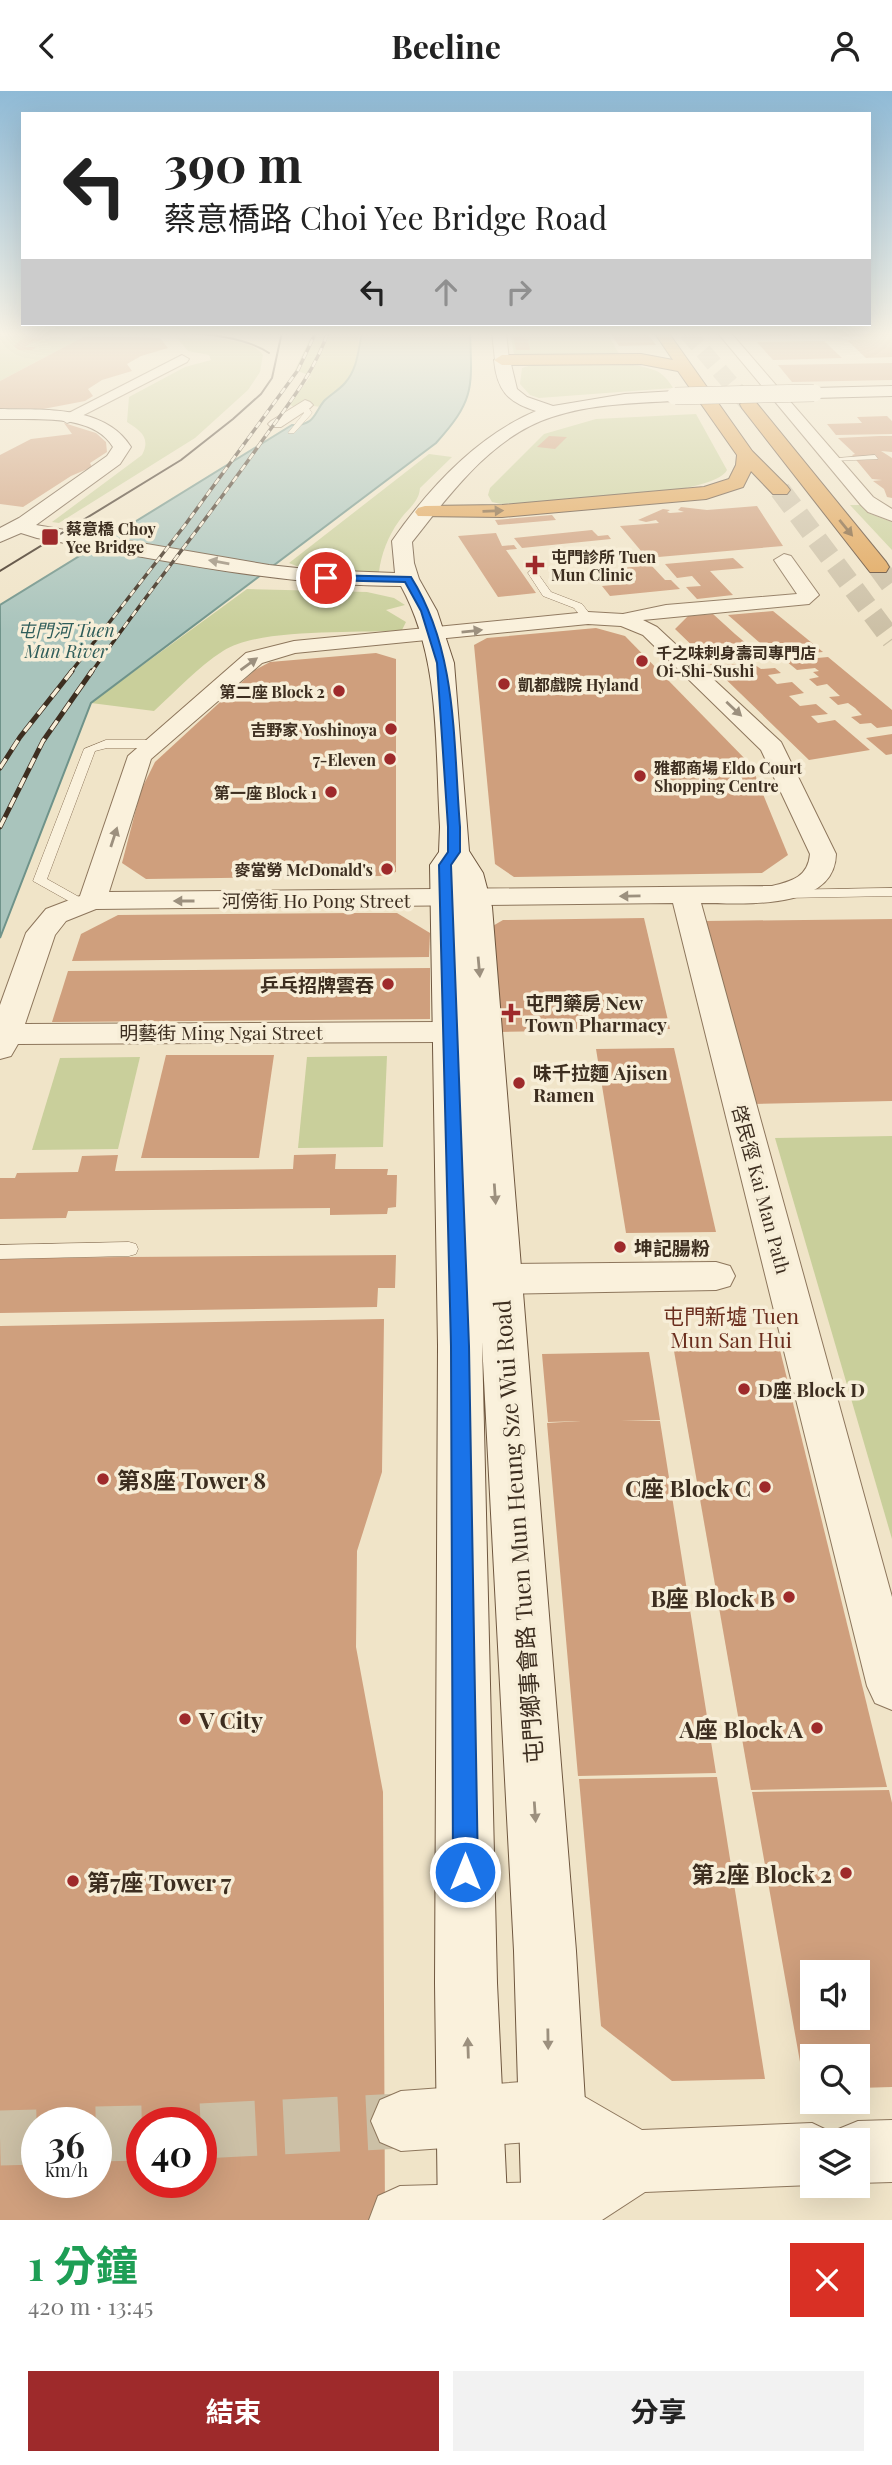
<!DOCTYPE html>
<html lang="zh-TW">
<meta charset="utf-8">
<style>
body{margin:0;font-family:"Playfair Display","Noto Sans TC",serif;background:#f2f2f2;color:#222;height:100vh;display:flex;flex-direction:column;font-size:26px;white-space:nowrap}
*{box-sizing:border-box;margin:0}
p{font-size:23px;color:#767676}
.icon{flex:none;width:38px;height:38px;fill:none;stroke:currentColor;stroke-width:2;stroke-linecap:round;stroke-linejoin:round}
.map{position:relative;height:2129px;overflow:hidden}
.panel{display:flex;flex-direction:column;background:#fff;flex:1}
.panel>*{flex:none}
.top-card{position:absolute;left:21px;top:21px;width:850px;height:214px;border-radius:0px;box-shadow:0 7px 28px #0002;background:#fff;color:#222;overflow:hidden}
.tools{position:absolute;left:800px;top:1869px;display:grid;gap:14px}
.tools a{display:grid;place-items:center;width:70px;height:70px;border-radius:0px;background:#fff;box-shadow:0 7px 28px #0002;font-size:35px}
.speed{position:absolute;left:21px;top:2016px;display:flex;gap:14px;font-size:35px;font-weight:700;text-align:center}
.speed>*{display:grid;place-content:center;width:91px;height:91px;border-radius:50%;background:#fff;box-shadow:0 7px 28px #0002;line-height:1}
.speed small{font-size:18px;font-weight:400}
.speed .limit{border:10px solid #d22;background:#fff;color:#111}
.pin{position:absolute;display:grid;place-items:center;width:60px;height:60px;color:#fff;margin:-30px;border:4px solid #fff;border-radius:50%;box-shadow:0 2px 7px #0007}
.me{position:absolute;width:77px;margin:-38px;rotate:0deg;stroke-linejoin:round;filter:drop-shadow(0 0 5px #0008)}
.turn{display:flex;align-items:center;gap:24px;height:147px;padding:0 28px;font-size:32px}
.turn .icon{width:91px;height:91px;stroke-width:2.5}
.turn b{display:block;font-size:49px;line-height:60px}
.lanes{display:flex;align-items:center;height:66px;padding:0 28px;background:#0003;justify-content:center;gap:35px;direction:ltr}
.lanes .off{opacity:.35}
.round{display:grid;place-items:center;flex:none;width:74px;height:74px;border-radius:0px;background:#f2f2f2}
.summary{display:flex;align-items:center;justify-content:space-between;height:119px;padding:0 28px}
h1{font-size:42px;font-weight:700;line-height:52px;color:#1e9e55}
.action{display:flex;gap:14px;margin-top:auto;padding:14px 28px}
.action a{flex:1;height:80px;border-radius:0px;background:#9e2a2b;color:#fff;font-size:28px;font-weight:700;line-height:80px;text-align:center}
.action a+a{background:#f2f2f2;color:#222}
header{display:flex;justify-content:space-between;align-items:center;height:91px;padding:0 28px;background:#fff;font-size:32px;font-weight:700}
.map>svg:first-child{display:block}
.green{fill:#c9cf9b}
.water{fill:#a9c4bc;stroke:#6f938a;stroke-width:2}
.building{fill:#cf9f7d;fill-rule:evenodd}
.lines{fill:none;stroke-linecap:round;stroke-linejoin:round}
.street-tunnel{stroke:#ccc0a6;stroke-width:55;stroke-dasharray:55 28;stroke-linecap:butt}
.highway-tunnel-far1{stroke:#ccc0a6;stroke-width:17;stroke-dasharray:17 8;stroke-linecap:butt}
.highway-tunnel{stroke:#ccc0a6;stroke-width:21;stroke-dasharray:21 10;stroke-linecap:butt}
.lane-casing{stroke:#8d765c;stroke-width:1}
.street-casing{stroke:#8d765c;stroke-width:2}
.secondary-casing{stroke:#6f573f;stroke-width:2}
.highway-casing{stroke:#5b4430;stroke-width:2}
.lane{fill:#faf1dc;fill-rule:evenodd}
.street{fill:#faf1dc;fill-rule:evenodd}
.secondary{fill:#faf1dc;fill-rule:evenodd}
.highway{fill:#e0a458;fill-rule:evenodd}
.tram{stroke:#3d2e20;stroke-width:2}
.rail-far1-casing{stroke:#3d2e20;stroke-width:3.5}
.rail-casing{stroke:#3d2e20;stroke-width:5}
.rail-far1{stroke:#f7eed8;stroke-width:2.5;stroke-dasharray:7;stroke-linecap:butt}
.rail{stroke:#f7eed8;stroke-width:3.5;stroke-dasharray:11;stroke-linecap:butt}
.secondary-bridge-casing{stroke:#6f573f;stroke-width:18;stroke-linecap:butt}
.secondary-bridge{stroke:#faf1dc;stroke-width:17}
.oneway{fill:#7e5d36}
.oneway2{fill:#9c907e}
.route{fill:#1a73e8;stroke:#114b97;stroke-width:2}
.poi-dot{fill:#9e2a2b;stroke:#f7eed8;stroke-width:2.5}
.labels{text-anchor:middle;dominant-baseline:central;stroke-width:7;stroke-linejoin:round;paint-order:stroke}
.far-poi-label{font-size:16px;font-weight:bold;fill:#3d2e20;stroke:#f7eed8;text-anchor:start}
.far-water-label{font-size:18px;font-style:italic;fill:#2f5d5a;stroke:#f7eed8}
.street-label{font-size:19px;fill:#3d2e20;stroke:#f7eed8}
.poi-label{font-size:19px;font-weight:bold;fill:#3d2e20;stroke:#f7eed8;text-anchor:start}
.neighbourhood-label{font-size:21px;fill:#6b2e1e;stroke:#f7eed8}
.near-poi-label{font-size:23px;font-weight:bold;fill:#3d2e20;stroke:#f7eed8;text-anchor:end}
.near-street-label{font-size:23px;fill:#3d2e20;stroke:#f7eed8}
</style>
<header><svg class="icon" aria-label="back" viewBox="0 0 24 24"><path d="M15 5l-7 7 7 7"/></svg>Beeline<svg class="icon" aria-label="person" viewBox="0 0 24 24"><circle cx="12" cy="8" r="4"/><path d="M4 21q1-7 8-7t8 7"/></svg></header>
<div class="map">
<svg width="892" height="2129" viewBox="0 0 892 2129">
<rect width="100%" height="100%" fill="#f0e4c8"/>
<g class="green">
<path d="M313,241H358C359,261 358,280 342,295C335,302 326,307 321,316L299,313L294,316L289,313L311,285L295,279Z"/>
<path d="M510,241H616L608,243L620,265L519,264L514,263Z"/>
<path d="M0,245L81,247L0,290Z"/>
<path d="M177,247C200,248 249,244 263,264L260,281L248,299L195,347L59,432L52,431L142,364C151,347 141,340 127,331L129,306L185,276L211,269L209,264L188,260Z"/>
<path d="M535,273C569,273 621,267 654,279C663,282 668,289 673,297L539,307L530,304L520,293L522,277Z"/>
<path d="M696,323L727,379C713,407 537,411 501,413L492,411L488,404L490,397L544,343L596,328Z"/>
<path d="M429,363L452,366L420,397C419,412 407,418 399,430C388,445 381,464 379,481C353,492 315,483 289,472Z"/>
<path d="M850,414H860L868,422L892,431V459Z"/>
<path d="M247,498L367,501L394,507L405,514L386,519L406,531L402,539C357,543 260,536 223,560C198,576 176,600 154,620L91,612Z"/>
<path d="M387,965L383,1056L298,1057L307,966Z"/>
<path d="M140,966L118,1058L32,1059L60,967Z"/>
<path d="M892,1045V1448L775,1047Z"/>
</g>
<path class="water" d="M362,241H470C472,297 475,309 436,352L91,612L0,847V514L292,334C315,335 314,322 324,310C330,304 339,299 345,292C358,277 358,259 362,241Z"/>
<g class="building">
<path d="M789,241L794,245L752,246L748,242Z"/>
<path d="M837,241H891V244L841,245Z"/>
<path d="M647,242L656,254L619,255L611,243Z"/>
<path d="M85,245L160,247L168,257L141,265L127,273L132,280L102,289L88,298L93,305L85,310L43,318L0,317V290Z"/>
<path d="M513,245H524V248H528L530,259H516Z"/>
<path d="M29,246L51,247L34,250L25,256H36L32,259H18L14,255L22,248Z"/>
<path d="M847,249H892V266L866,267Z"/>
<path d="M824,250L842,267L773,269L757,251Z"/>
<path d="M892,272V289L792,291L778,274Z"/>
<path d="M887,325L892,330V343L836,344L827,333L862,332L857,326Z"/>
<path d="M64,332L96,342L106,351L107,361L90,372L92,376L71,385L23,416L0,413V364L31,348L72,343Z"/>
<path d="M549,345L567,346L555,358L537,356Z"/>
<path d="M879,345H892V361L881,360L892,367V407L887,406L884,398L873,390L882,389L872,388L852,364L855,363L838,347Z"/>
<path d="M757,415L783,455L647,467L620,435L659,432L656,429L646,431L638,429L663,418L670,419L667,421L670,422L684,421L678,419L681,416L707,419Z"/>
<path d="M552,424L556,429L498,434L495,429Z"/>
<path d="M592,439L598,445L608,444L611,448L522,457L514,447Z"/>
<path d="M496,442L502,455L514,454L517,458L506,459L536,502L498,506L458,445Z"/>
<path d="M733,467L744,477L710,480L733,504L697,508L686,496L701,495L692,485L677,487L665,473Z"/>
<path d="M651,474L665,489H671L680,498L610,505L602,495L635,492L622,477Z"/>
<path d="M773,520L823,561L775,565L728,524Z"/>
<path d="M713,523L735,543L761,565H703L675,538L688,525Z"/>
<path d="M596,537L625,545L751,674L788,764L762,782L514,786L495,773L474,554L487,547Z"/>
<path d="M376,562L396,568V781L380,785L146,788L122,772L141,699L155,671L255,579L270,571Z"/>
<path d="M828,566L892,619V635L877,637L871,632L860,633L851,626L862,624L855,617L848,612L838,614L829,606L840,605L827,593L817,595L809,588L819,586L813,581L819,580L815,577L797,579L786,570Z"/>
<path d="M710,573L755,574L761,578L775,577L781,582L768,584L777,593L792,591L804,602L789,605L800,615L816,613L828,623L811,625L818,632L835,629L870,659L809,669Z"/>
<path d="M892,643V663L886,664L866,647Z"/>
<path d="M355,822H397L430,842L429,866L72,870L81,843L118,824Z"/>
<path d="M644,827L670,938L500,941L491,836L503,829Z"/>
<path d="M892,828V1010L753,1013L704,830Z"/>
<path d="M430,877V928L52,931L68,880Z"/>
<path d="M674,957L716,1141L626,1142L596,958Z"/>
<path d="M166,964H274L259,1067H141Z"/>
<path d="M336,1063L335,1078H388L387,1084H397L396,1116L388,1117L387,1123L330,1124V1117L68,1120L66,1127L0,1128V1087H15L17,1082L78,1081L82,1065L118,1064L115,1080L293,1078L294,1064Z"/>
<path d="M396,1164L395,1197H378L377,1216L0,1222V1167Z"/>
<path d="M384,1228L382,1381L357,1460L356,1556L383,1701L385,2129H0V1235ZM37,2032H96V2091H37ZM142,2032H201V2091H142Z"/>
<path d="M779,1258L780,1259L887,1696L751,1699L674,1260Z"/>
<path d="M649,1261L660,1329L621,1330H660L716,1682L578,1685L547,1332L581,1330L548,1331L542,1263Z"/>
<path d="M717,1686L765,1988L672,1990L601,1935L579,1688Z"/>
<path d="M889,1699L892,1712V1996L858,1997V1965H812V1999H805L752,1701ZM812,1881H858V1927H812Z"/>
</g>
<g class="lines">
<g class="street-tunnel">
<path d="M201,2040L401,2030"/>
<path d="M96,2043L142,2042"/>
<path d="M0,2047L37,2046"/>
</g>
<path class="highway-tunnel-far1" d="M687,241L748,313"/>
<g class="highway-tunnel">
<path d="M780,399L892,549"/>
<path d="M878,476L892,495"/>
</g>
<defs>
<g id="lane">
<path d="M300,313H306L312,322L294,342H288L304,322Z"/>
<path d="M875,364L878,368L831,370L827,368Z"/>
<path d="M530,480H536L551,501L582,513L593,527L592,529H584L574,517L543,505L528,482Z"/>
<path d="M106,649H154L160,653L154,657H107L95,660L47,788L88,811V817L83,818L33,790L84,658Z"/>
<path d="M892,797V805L784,807L777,803L784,799Z"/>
<path d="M129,1151L136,1153L138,1158L136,1163L129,1165L0,1168V1154Z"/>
</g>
<g id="street">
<path d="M492,241H506L509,269L507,272H497L495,269Z"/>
<path d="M717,241H730L873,406L892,418V430L868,421L861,414Z"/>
<path d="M182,264L189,268L187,271L72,330L67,332L59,327Z"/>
<path d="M305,309L310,311L313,314L310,317L281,336H271L268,333L271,330Z"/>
<path d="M784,463L791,465L819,504L809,513L643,529L657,536L781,651L836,763C835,821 741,812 701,812L892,1506V1619L875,1612L867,1595L673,812L96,818L66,830L55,844L25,933L437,931L448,934L453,941L448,948L437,951L18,953L11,965L0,968V914L26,842L46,818L80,805L128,665L246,562L294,550L588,521L623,523L666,514L797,503L774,469ZM588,533L621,535L643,544L761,659L810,763C808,786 792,790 772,795L109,801L151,668L262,572L295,562Z"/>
<path d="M716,1171L730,1175L735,1185L730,1195L716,1199L501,1203L487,1198L482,1188L487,1178L501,1173Z"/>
<path d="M550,1989L571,1998L642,2039L812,2032L835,2043L836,2039L858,2030L892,2029V2091L858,2092V2049H812V2094L645,2101L602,2129H369L378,2105L400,2095L549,2091L579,2071L544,2050L401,2060L380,2051L371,2030L380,2009L401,2000Z"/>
</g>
<g id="secondary">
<path d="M502,264L510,269L517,298L527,306L553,315L625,303L675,300L683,305L675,310C634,312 591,313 552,326C492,345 450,403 412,451L414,472L419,488L437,520L454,572L469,760L483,782L492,816L576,1860L592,2129H522L514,1860L482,1251L497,1892L508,2129H438L435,1892L438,1255L430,774L439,761L440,736C435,655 441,568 401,495C278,495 158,468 37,447L21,442L0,451V437L19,427L107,365L113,356C93,322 34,329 0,328V318C44,319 105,314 131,356L120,373L36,434L269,474L316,479L395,482L392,450C428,398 477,345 536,320C507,311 497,299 494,269Z"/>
<path d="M892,295V305L814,307L806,302L814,297Z"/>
</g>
<g id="highway">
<path d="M654,241H668L752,360L787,395L790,399L787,403H773L751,380L743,396L706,408L502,426L418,425L415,421L418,417L425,415L502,414L704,396L729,388L736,374L737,364L678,280L641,273L502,274L494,269L502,264L641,263L673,269Z"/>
<path d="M748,308L754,309L886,471L889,476L886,481H870L742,317L740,313Z"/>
</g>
</defs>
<use href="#lane" class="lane-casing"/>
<use href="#street" class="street-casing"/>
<use href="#secondary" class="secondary-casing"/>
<use href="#highway" class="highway-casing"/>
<use href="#lane" class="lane"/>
<use href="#street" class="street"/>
<use href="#secondary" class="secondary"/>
<use href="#highway" class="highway"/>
<g class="tram">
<path d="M47,241C101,241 226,232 269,262"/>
<path d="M0,480L181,369L233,328L261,303L272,287L282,241"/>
</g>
<defs>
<g id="rail-far1">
<path d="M70,582L185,434L298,279L316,241"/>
<path d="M91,582C146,503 207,429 262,350C287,315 314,282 328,241"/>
</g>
<g id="rail">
<path d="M0,677L20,646L72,580"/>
<path d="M0,736L43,650L92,580"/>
</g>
</defs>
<use href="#rail-far1" class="rail-far1-casing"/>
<use href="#rail" class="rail-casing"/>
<use href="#rail-far1" class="rail-far1"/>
<use href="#rail" class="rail"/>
<defs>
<path id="secondary-bridge" d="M675,305L814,302"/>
</defs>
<use href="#secondary-bridge" class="secondary-bridge-casing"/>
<use href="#secondary-bridge" class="secondary-bridge"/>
</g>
<defs><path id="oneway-solid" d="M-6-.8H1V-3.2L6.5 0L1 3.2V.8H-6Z" transform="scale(1.75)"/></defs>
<g class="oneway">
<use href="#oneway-solid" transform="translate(493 420) rotate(-2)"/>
<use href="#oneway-solid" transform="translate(846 437) rotate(51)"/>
</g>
<g class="oneway2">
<use href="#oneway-solid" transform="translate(219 471) rotate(-170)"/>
<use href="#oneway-solid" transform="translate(472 540) rotate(-6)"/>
<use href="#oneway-solid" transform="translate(249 573) rotate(-36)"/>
<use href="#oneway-solid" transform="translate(734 618) rotate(43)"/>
<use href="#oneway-solid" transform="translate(114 746) rotate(-72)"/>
<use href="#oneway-solid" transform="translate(630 805) rotate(179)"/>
<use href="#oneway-solid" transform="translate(184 810) rotate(180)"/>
<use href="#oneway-solid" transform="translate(479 876) rotate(85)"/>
<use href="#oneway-solid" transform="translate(495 1103) rotate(86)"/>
<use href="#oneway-solid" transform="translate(535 1721) rotate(86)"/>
<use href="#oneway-solid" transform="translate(548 1948) rotate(89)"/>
<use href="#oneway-solid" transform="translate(468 1957) rotate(-92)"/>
</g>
<linearGradient id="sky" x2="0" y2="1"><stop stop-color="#8fbad6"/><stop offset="0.45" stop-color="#f8f3e6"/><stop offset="1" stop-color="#f8f3e6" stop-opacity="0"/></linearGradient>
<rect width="892" height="539" fill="url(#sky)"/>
<path class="route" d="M326,484L411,486C458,561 453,651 460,736V761L451,774L469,1255L478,1781L474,1790L465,1793L457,1790L453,1781L451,1255L439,774L448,761V736L437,572L421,520L405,491L322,489V485Z"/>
<g class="poi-dot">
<rect x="41" y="437" width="18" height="18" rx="3.5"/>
<path d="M531.5 463.5h7v7h7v7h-7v7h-7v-7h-7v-7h7z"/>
<circle cx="642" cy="570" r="7"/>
<circle cx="504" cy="593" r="7"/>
<circle cx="339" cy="600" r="7"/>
<circle cx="391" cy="638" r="7"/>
<circle cx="390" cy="668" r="7"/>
<circle cx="640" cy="685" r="7"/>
<circle cx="331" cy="701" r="7"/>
<circle cx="387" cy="778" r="7"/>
<circle cx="388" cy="893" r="7"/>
<path d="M507.5 911.5h7v7h7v7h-7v7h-7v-7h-7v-7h7z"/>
<circle cx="519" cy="992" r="7"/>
<circle cx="620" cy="1156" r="7"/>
<circle cx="744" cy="1298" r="7"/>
<circle cx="103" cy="1388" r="7"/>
<circle cx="765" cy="1396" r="7"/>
<circle cx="789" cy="1506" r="7"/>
<circle cx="185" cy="1628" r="7"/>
<circle cx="817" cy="1637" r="7"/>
<circle cx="846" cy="1782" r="7"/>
<circle cx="73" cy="1790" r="7"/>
</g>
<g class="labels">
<g class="far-poi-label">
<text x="66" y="437">蔡意橋 Choy<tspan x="66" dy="18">Yee Bridge</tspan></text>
<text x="551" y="465">屯門診所 Tuen<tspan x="551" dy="18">Mun Clinic</tspan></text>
<text x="656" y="561">千之味刺身壽司專門店<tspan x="656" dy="18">Oi-Shi-Sushi</tspan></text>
<text x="518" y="593">凱都戲院 Hyland</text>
<text x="325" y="600" text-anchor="end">第二座 Block 2</text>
<text x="377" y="638" text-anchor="end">吉野家 Yoshinoya</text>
<text x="376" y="668" text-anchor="end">7-Eleven</text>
<text x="654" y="676">雅都商場 Eldo Court<tspan x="654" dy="18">Shopping Centre</tspan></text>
<text x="317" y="701" text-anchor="end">第一座 Block 1</text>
<text x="373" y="778" text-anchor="end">麥當勞 McDonald's</text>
</g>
<g class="far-water-label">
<text x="66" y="539">屯門河 Tuen<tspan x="66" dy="21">Mun River</tspan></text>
</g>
<g class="street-label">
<text x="316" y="809">河傍街 Ho Pong Street</text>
<text x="221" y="941">明藝街 Ming Ngai Street</text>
<text transform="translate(762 1098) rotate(75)">啓民徑 Kai Man Path</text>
</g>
<g class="poi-label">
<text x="374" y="893" text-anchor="end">乒乓招牌雲吞</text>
<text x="525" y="911">屯門藥房 New<tspan x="525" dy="22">Town Pharmacy</tspan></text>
<text x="533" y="981">味千拉麵 Ajisen<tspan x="533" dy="22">Ramen</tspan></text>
<text x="634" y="1156">坤記腸粉</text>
<text x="758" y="1298">D座 Block D</text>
</g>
<g class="neighbourhood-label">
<text x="731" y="1224">屯門新墟 Tuen<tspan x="731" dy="24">Mun San Hui</tspan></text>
</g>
<g class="near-poi-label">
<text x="117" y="1388" text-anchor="start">第8座 Tower 8</text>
<text x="751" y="1396">C座 Block C</text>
<text x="775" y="1506">B座 Block B</text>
<text x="199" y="1628" text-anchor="start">V City</text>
<text x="803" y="1637">A座 Block A</text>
<text x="832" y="1782">第2座 Block 2</text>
<text x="87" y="1790" text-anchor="start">第7座 Tower 7</text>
</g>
<g class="near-street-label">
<text transform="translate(517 1441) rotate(-94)">屯門鄉事會路 Tuen Mun Heung Sze Wui Road</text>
</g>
</g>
</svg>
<div class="tools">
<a><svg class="icon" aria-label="sound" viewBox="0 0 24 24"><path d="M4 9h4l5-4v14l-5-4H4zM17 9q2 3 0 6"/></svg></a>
<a><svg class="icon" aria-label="search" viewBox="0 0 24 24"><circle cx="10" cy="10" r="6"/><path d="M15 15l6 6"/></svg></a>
<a><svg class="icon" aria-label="layers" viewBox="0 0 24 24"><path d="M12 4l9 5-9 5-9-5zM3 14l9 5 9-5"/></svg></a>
</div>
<div class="speed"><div>36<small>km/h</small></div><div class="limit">40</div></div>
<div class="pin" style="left:326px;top:487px;background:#d93025"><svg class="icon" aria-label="arrive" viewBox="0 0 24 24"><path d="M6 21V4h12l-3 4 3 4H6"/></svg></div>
<svg class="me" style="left:465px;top:1781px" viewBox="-20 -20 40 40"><circle r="17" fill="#1a73e8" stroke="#fff" stroke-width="3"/><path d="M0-11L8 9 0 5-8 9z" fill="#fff"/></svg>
<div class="top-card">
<div class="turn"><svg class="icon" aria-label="left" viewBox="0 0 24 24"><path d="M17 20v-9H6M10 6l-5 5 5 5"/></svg><div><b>390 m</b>蔡意橋路 Choi Yee Bridge Road</div></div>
<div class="lanes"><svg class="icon" aria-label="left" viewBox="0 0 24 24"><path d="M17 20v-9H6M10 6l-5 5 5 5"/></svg><svg class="icon off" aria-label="ahead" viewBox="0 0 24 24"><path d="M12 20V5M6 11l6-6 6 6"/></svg><svg class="icon off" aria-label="right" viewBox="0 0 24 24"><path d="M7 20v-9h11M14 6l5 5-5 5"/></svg></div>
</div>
</div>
<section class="panel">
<div class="summary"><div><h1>1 分鐘</h1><p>420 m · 13:45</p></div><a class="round" style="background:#d93025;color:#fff"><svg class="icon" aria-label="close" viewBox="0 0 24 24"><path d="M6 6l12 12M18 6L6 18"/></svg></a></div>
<div class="action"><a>結束</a><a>分享</a></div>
</section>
